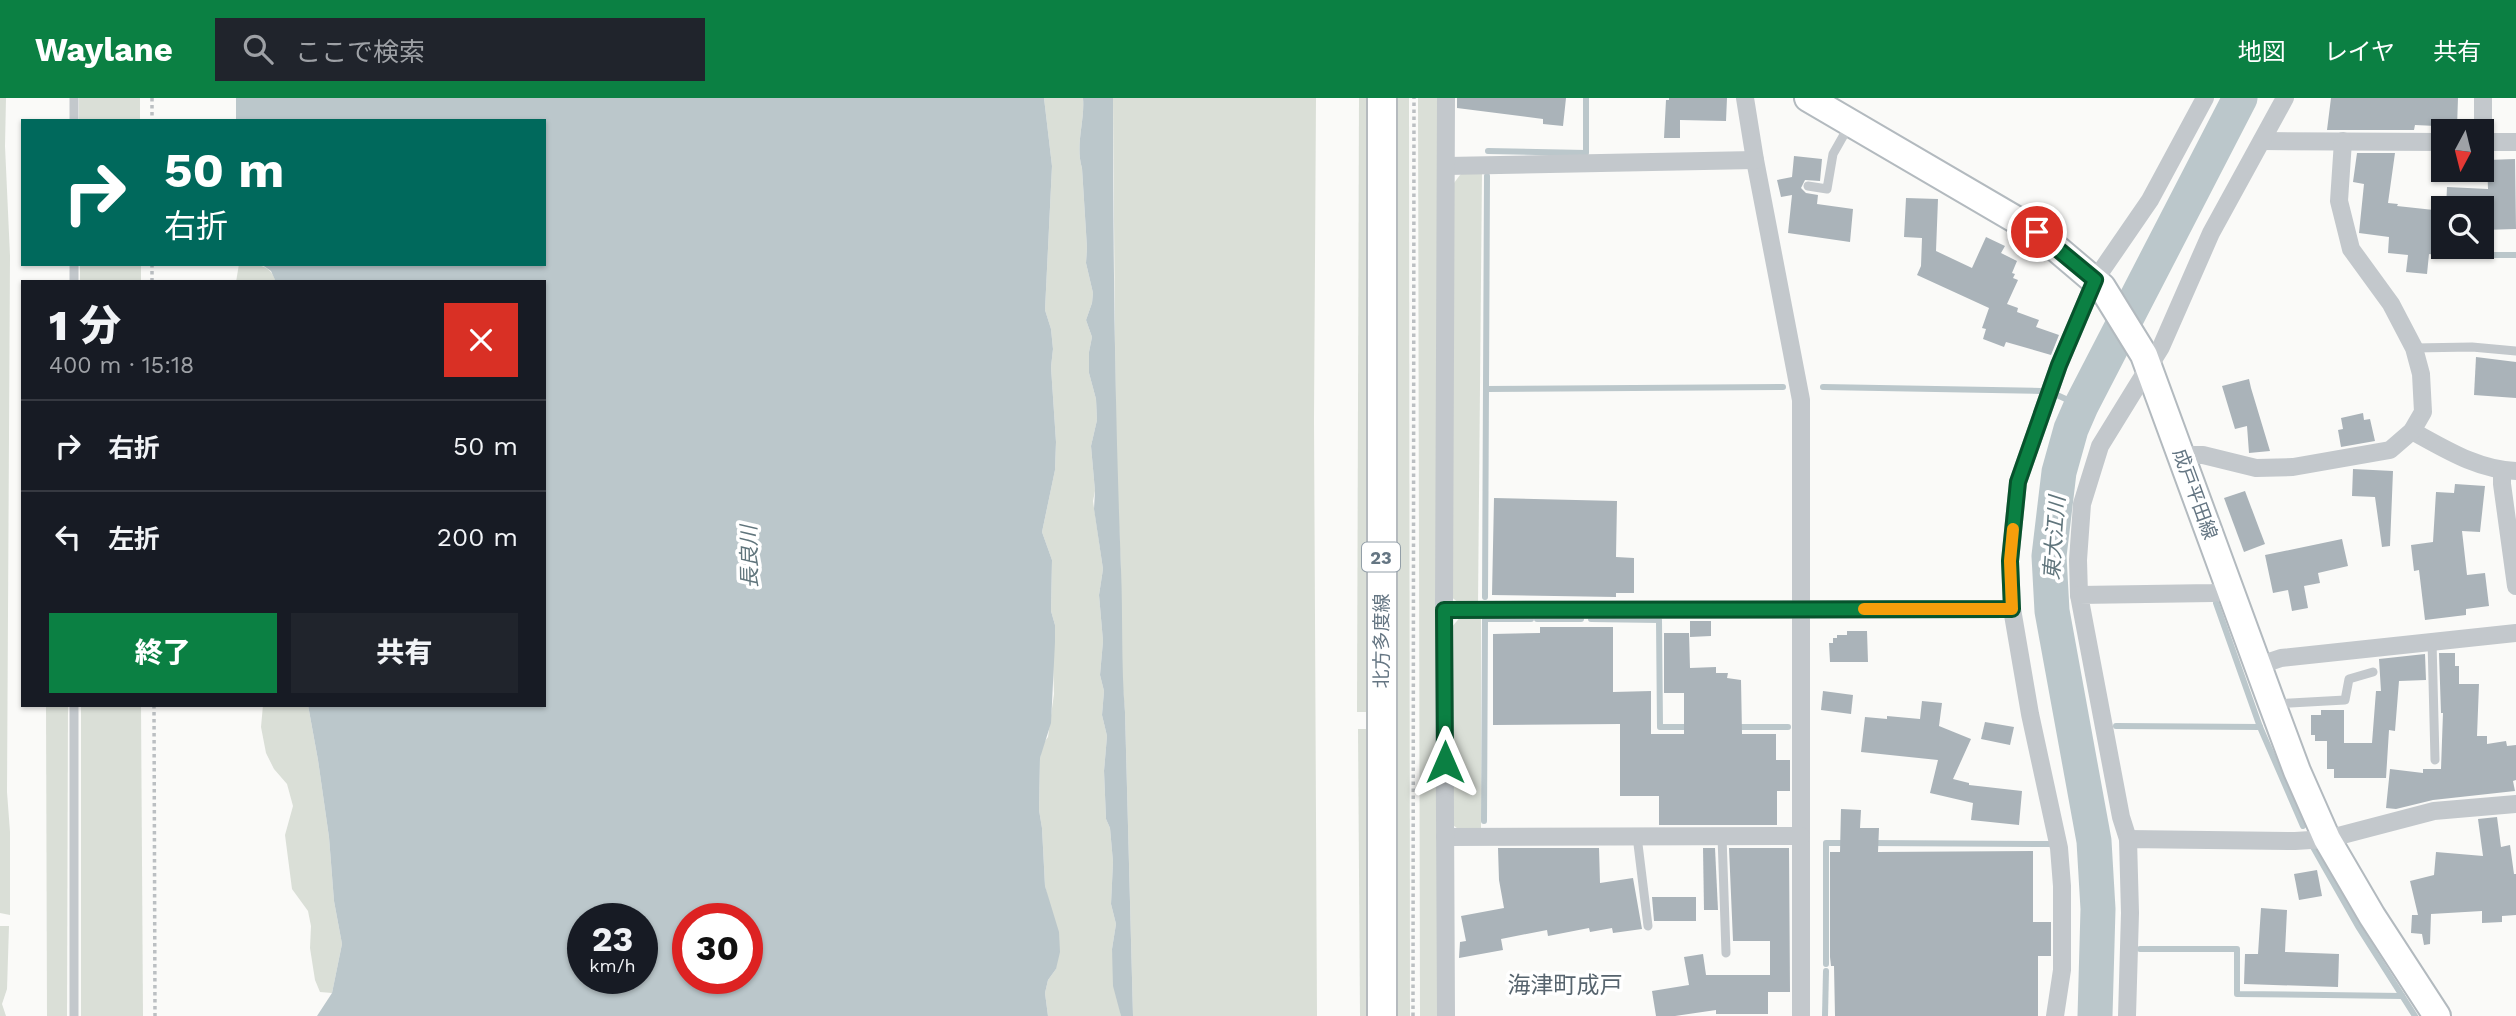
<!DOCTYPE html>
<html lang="ja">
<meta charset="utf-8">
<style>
body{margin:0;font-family:"Work Sans","Noto Sans JP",sans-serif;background:#20242c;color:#f1f3f6;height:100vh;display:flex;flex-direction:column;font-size:26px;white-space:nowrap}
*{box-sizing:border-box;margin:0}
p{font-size:23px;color:#9ea1a6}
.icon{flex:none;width:38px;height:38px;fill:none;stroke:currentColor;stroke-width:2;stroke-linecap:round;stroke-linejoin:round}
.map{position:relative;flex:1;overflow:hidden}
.details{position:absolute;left:21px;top:182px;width:525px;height:427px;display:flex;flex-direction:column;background:#171b24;border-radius:0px;box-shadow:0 2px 5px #0004}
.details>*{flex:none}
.banner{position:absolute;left:21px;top:21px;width:525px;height:147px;border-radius:0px;box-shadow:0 2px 5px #0004;background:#00695c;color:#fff;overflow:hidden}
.needle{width:46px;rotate:187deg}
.controls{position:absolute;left:2431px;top:21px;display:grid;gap:14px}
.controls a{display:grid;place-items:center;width:63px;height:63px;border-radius:0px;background:#171b24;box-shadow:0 2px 5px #0004;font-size:35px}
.speed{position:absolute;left:567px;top:805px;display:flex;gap:14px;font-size:35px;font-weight:700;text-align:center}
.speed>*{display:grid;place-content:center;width:91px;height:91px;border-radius:50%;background:#171b24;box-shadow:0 2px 5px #0004;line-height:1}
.speed small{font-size:18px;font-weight:400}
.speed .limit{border:10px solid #d22;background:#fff;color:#111}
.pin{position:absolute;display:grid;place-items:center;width:60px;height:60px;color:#fff;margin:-30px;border:4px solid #fff;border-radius:50%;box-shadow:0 2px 7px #0007}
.me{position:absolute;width:77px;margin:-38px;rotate:0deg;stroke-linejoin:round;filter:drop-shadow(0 0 5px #0008)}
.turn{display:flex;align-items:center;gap:24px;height:147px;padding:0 28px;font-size:32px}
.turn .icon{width:91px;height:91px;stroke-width:2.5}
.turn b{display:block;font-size:49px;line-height:60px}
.round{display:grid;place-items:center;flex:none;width:74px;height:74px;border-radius:0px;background:#20242c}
.overview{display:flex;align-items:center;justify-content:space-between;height:119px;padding:0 28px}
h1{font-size:42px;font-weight:800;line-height:52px}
.cta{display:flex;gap:14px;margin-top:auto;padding:14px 28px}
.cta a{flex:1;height:80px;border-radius:0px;background:#0b8043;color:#fff;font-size:28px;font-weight:800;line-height:80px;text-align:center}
.cta a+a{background:#20242c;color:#f1f3f6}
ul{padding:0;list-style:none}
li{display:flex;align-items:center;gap:21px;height:91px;padding:0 28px;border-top:2px solid #363941}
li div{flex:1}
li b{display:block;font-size:26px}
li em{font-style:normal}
header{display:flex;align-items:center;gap:42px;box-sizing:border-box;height:98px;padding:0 35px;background:#0b8043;color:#fff}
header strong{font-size:33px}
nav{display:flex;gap:38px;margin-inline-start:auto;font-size:24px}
.search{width:490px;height:63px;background:#20242c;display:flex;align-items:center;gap:18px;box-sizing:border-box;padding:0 24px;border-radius:0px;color:#9ea1a6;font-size:26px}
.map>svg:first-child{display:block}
.green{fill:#dadfd7}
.water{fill:#bbc7cb;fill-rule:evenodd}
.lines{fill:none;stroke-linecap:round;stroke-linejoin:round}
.stream{stroke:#bbc7cb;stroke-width:6}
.river{stroke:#bbc7cb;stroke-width:35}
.building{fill:#aab3b9}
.secondary-casing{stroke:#b3babf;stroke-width:30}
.primary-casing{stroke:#b5babe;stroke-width:32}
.path{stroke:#bbbfc2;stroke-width:3.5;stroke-dasharray:3.5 3.5;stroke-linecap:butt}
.lane{stroke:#c3c8cc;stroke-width:9}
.street{stroke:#c3c8cc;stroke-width:18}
.secondary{stroke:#fff;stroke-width:26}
.primary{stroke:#fff;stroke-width:28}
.route-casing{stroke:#07532c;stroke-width:18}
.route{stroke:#0b8043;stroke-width:12}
.slow{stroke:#f59e0b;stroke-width:12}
.labels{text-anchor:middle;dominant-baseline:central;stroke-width:7;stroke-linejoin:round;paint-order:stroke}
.shield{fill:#fff;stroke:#939fa8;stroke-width:2}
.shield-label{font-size:18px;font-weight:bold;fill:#657683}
.street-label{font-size:19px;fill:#657683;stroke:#fff}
.water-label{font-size:21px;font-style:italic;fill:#60757c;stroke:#fff}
.quarter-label{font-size:23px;fill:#57646e;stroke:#fff}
</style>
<header>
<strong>Waylane</strong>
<div class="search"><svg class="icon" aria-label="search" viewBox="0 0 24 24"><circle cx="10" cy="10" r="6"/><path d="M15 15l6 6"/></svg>ここで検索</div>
<nav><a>地図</a><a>レイヤ</a><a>共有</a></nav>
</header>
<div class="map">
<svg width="2516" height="918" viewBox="0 0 2516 918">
<rect width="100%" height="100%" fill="#fafaf8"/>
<g class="green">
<path d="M0,0H6L5,48L10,158L7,694L10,734V817L0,815Z"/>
<rect x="79" y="0" width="61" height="23"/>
<path d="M1044,0H1083C1085,23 1075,47 1082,70L1087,150L1086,165L1093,195L1092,205L1086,222L1092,239L1089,254V275L1096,301L1097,322L1091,348L1095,393L1093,403L1103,471L1099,497L1103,543L1100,577L1104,593L1102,617L1107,638L1104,673L1106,721L1110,730L1113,764L1111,806L1116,826L1112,851L1121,918H1048L1045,895L1048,882L1056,871L1050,810L1045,788L1042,730L1039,712L1040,660L1042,647L1048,639L1054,596L1053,566L1055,527L1051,513L1052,462L1042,434L1055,372L1056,344L1051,269L1053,251L1051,231L1045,212L1052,68Z"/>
<path d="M1113,0H1316L1314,322L1317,918H1133L1125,614L1121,571V473L1116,364Z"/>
<path d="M1359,0H1371L1369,614H1357Z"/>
<path d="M1393,0H1409L1410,918H1396Z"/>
<path d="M1418,0H1440L1438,918H1420Z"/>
<path d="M1463,73H1482L1478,506L1459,505L1450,498L1454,85Z"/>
<rect x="80" y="166" width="61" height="18"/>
<path d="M239,166C255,166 271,166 276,184H236Z"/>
<path d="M1461,518H1481V732L1458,731L1453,727L1452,529Z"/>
<path d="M46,607H68L67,918H47Z"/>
<path d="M81,607H141L143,918H81Z"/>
<path d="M263,607H308L318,662L329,739L334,803L342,846L332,895L320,894L315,882L310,850L311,828L308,813L292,791L285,737L293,708L287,686L274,671L266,655L261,629Z"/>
<path d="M1358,631H1370L1372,918H1360Z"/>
<path d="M0,828H9L7,891L2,906L6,918H0Z"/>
</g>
<g class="water">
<path d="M236,0H1044L1052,68L1045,212L1051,231L1053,251L1051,269L1056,344L1055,372L1042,434L1052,462L1051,513L1055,527V544L1051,625L1040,660L1039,712L1042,730L1045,788L1059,834L1060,854L1056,871L1048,882L1045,895L1048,918H317L332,895L342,846L334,803L329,739L318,662L308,607H544V184H276L271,173L261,166H544V23H236ZM583,821H642V880H583ZM688,821H747V880H688Z"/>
<path d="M1083,0H1113C1113,157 1115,314 1121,471C1123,519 1121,566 1125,614L1133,918H1121L1113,888L1112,851L1116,826L1111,806L1113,764L1110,730L1106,721L1104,673L1107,638L1102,617L1104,593L1100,577L1103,543L1099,497L1103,471L1094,411L1095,393L1091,348L1097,322L1096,301L1089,275V254L1092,239L1086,222L1092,205L1093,195L1086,165L1087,150L1082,70C1075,47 1085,23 1083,0Z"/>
</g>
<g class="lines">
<g class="stream">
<path d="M1488,53L1586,55V0"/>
<path d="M2483,157H2516"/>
<path d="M1823,289L2041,293"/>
<path d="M1486,291L1783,289"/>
<path d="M2057,297L2081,308"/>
<path d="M1485,499L1487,78"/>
<path d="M2216,505L2260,629L2303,728"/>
<path d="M1537,521H1581"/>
<path d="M1591,521L1659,522L1660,629H1691"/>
<path d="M2116,628L2260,629"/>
<path d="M1734,629H1788"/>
<path d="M1484,723L1485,521H1531"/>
<path d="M1870,745L2050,746"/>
<path d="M2313,749L2359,830L2415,918"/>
<path d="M2140,851H2237V896L2402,898"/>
<path d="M1826,866V745H1845"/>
<path d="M1825,918L1826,873"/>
</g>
<path class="river" d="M2095,918L2098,811L2094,743L2052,513L2049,458L2059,374L2071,331L2081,308L2240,0"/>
</g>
<g class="building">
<path d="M1457,0H1566L1563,28L1543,26V21L1457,10Z"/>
<path d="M1669,0H1727L1726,23L1680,22V40H1664L1666,2H1669Z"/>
<path d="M2331,0H2458L2457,29L2415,27L2414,32H2327Z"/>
<path d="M2357,55H2395L2388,105L2398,106L2397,108L2443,113V158L2429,156L2427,176L2406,174L2408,157L2388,155L2389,139L2359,135L2364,86L2353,84Z"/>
<path d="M1794,58L1822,61L1820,83L1805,82L1801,90L1806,95L1818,97L1817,106L1853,111L1850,144L1788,135L1792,97L1781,99L1777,82L1792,79Z"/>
<path d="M2515,61L2516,131L2483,132V110H2446L2447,89L2488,91L2487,62Z"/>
<path d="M1906,100L1938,101L1936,153L1972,170L1986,139L2005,148L2001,155L2017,163L2012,175L2015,176L2013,180L2018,182L2007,206L2018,210L2017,214L2039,222L2036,229L2059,237L2051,257L2006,244L2004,249L1983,241L1986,231L1982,230L1989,210L1917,177L1921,168L1922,140L1904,139Z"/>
<path d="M2476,259L2516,264V300L2474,297Z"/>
<path d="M2249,281L2251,290L2270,353L2249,355L2247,328L2235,331L2222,288Z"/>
<path d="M2363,315L2364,322L2370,321L2375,343L2341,349L2338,332L2343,331L2341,320Z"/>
<path d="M2353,371L2393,373L2390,448L2382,449L2375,399L2352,398Z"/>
<path d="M2455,386L2485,388L2480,434L2462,433L2467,477L2485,475L2489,508L2466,511V517L2425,522L2419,472L2414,473L2411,447L2433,444L2436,394L2454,395Z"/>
<path d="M2245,393L2265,446L2244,454L2224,400Z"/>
<path d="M1494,400L1617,403L1616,459L1634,460V495H1616V499L1492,497Z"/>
<path d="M2342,441L2348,468L2318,475L2320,485L2304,488L2308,510L2292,513L2288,492L2273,495L2265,457Z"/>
<path d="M1690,523H1711V538L1690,539Z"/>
<path d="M1540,529H1613V594L1651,593V636H1684V595H1664V535H1689L1690,570L1716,569V575H1728L1727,580L1741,582L1742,636H1776V662H1790V693H1777V727H1659V698H1620V626L1493,627V536L1540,535Z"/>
<path d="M1847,533H1867L1868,564H1830L1829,545H1833V540H1837V537H1847Z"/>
<path d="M2439,555H2455V568H2459V586H2479L2477,638H2487V646L2506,643L2507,648L2516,647V682L2513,683L2515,693L2433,702L2396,711L2386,710L2390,671L2423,675V671H2441L2443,615H2441Z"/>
<path d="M2425,556L2426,582L2399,583L2395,633L2389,632L2386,680H2334V671H2327V643H2315V637H2311V617H2321V612H2344V645H2372L2376,593H2381L2379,561Z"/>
<path d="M1823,593L1853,597L1851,616L1821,612Z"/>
<path d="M1922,603L1942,605L1939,628L1971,641L1953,681L1969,685V687L2022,693L2019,727L1971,722L1973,705L1930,695L1938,662L1861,654L1865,619L1887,621V618L1920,621Z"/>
<path d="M1985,624L2014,629L2010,647L1981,641Z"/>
<path d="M1841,711L1861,712L1860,730H1879L1878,754L2033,753V824H2051V858H2038V918H1835L1834,868H1831L1830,859V754H1840Z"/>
<path d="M2497,719L2501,749L2510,747L2514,776H2516V817L2502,818V824L2482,825V813L2431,816L2430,846L2424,847L2422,836L2411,835L2412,817H2418L2410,783L2434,777L2436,754L2483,758L2478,721Z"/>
<path d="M1498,750H1599L1600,785L1633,780L1642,831L1613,835L1612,830L1590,834L1589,830L1548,838L1547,832L1501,841L1503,852L1459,860L1460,844L1466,843L1461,818L1504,810L1499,782Z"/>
<path d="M1703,750H1715L1718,812H1704Z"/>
<path d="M1729,750H1789L1790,894H1768V916H1716V912L1675,918H1656L1652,893L1689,887L1684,859L1703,856L1706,877H1770V843H1733Z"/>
<path d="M2317,772L2322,798L2299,802L2294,776Z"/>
<path d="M1652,799H1696V823H1654Z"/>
<path d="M2261,810L2287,812L2285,854L2339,856L2338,889L2244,886L2245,856H2258Z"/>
</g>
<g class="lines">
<defs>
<path id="secondary" d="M1808,0L2037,134L2102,189L2144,257L2272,606L2297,673L2327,741L2372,818L2437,918"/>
<path id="primary" d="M1382,0V918"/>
</defs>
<use href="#secondary" class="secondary-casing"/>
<use href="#primary" class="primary-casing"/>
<g class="path">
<path d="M152,0V23"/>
<path d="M152,166V184"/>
<path d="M154,607L155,918"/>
<path d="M1413,918L1414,0"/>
</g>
<g class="lane">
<path d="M74,23V0"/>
<path d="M1808,88L1827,91L1833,56L1850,26"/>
<path d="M74,184V166"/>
<path d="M2414,250L2472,249L2516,253"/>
<path d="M2432,543L2435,662"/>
<path d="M2274,606L2345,602L2349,581L2373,574"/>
<path d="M1637,738L1648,828"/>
<path d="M1722,738L1726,855"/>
<path d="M74,918V607"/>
</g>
<g class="street">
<path d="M1745,0L1755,62L1801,302V918"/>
<path d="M2483,0V44"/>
<path d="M2262,43L2443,44"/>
<path d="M2482,44H2516"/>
<path d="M1447,68L1755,62"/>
<path d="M2412,333C2445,351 2478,372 2516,373"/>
<path d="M2181,357H2203L2256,370L2293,369L2390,352L2412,333L2423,314L2421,276L2414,250L2391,206L2351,151L2339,103L2343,43"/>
<path d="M2502,372V386L2516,488"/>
<path d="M2079,497L2078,462L2082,406L2100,348L2161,249L2211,135L2285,0"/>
<path d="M1444,512L2012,511"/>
<path d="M2257,568L2281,560L2516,535"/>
<path d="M1445,739L1801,738"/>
<path d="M2128,741L2121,719L2079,497L2213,495L2230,491"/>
<path d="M1446,918L1444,512L1446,0"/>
<path d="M2055,918L2062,872V788L2059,750L2030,616L2012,511L2010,463L2018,384L2059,267L2095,182L2150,102L2205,0"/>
<path d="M2127,918L2130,815L2128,741L2295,743L2327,741L2434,713L2516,706"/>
</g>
<use href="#secondary" class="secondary"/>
<use href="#primary" class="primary"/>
</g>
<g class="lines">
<defs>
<path id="route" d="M1445,664L1444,512L2012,511L2010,463L2018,384L2059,267L2095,182L2037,134"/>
</defs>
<use href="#route" class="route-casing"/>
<use href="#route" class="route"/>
<path class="slow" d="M1864,511H2012L2010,463L2013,431"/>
</g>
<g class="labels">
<rect class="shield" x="1362" y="444.5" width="38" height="29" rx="5"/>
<g class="shield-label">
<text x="1381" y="459">23</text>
</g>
<g class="street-label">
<text transform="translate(2195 396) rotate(70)">成戸平田線</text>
<text transform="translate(1381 543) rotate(-90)">北方多度線</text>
</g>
<g class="water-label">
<text transform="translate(2054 440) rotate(-86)">東大江川</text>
<text transform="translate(749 459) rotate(-91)">長良川</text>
</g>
<g class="quarter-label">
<text x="1565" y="887">海津町成戸</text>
</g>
</g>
</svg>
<div class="controls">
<a><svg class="needle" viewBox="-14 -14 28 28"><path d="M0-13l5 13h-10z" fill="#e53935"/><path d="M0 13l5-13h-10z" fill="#9ea1a6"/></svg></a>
<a><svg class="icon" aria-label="search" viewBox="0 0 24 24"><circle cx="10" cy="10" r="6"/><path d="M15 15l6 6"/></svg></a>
</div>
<div class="speed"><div>23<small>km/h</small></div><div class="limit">30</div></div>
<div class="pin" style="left:2037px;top:134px;background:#d93025"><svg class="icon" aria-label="arrive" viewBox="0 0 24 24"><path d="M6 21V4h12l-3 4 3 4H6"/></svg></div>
<svg class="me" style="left:1445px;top:664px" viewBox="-20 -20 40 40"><path d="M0-17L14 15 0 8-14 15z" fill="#0b8043" stroke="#fff" stroke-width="4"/></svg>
<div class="banner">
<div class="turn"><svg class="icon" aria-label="right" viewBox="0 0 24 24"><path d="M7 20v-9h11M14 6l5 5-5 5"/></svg><div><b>50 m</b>右折</div></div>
</div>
<section class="details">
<div class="overview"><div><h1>1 分</h1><p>400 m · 15:18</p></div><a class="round" style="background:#d93025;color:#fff"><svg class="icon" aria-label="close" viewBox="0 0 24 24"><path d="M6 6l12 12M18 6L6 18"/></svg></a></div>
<ul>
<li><svg class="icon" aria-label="right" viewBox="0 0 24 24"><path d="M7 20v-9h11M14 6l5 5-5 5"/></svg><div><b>右折</b></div><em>50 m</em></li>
<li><svg class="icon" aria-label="left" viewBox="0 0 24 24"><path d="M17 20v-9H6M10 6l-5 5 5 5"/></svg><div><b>左折</b></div><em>200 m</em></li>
</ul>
<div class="cta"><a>終了</a><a>共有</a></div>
</section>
</div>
